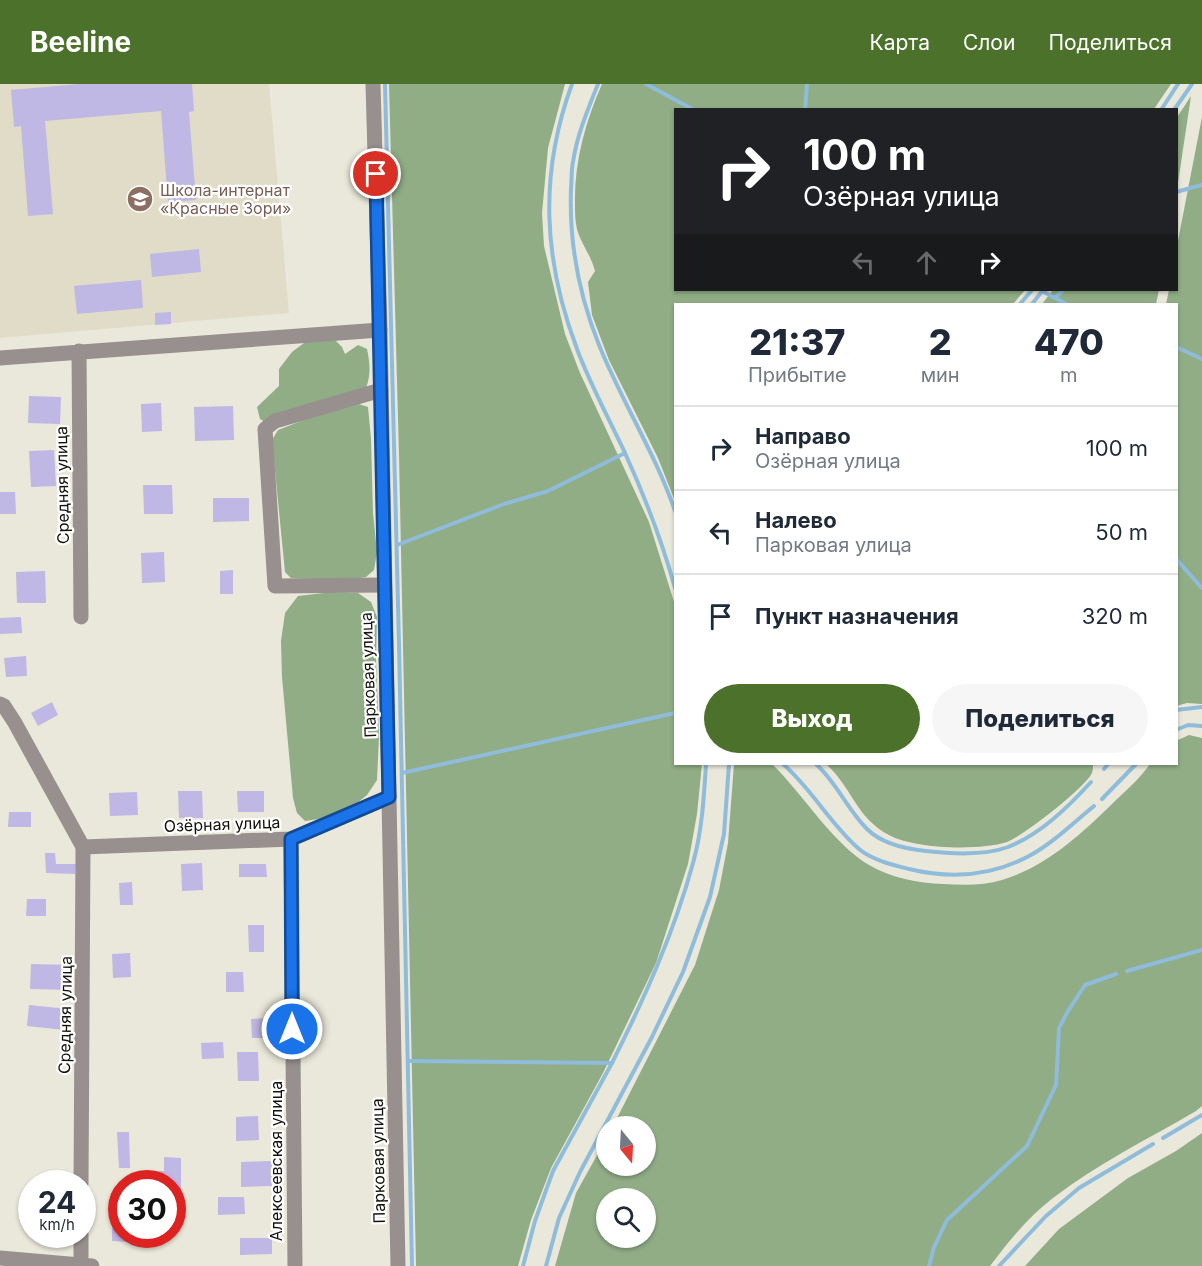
<!DOCTYPE html>
<html lang="ru">
<meta charset="utf-8">
<style>
body{margin:0;font-family:Inter,sans-serif;background:#f6f6f7;color:#1f2937;height:100vh;display:flex;flex-direction:column;font-size:22px;white-space:nowrap}
*{box-sizing:border-box;margin:0}
p{font-size:20px;color:#747a83}
.icon{flex:none;width:33px;height:33px;fill:none;stroke:currentColor;stroke-width:2;stroke-linecap:round;stroke-linejoin:round}
.map{position:relative;flex:1;overflow:hidden}
.side{position:absolute;left:674px;top:219px;width:504px;height:462px;display:flex;flex-direction:column;background:#fff;border-radius:0px;box-shadow:0 2px 4px #0004}
.side>*{flex:none}
.hud{position:absolute;left:674px;top:24px;width:504px;height:183px;border-radius:0px;box-shadow:0 2px 4px #0004;background:#202124;color:#fff;overflow:hidden}
.needle{width:39px;rotate:162deg}
.fabs{position:absolute;left:596px;top:1032px;display:grid;gap:12px}
.fabs a{display:grid;place-items:center;width:60px;height:60px;border-radius:50%;background:#fff;box-shadow:0 2px 4px #0004;font-size:30px}
.speed{position:absolute;left:18px;top:1086px;display:flex;gap:12px;font-size:30px;font-weight:700;text-align:center}
.speed>*{display:grid;place-content:center;width:78px;height:78px;border-radius:50%;background:#fff;box-shadow:0 2px 4px #0004;line-height:1}
.speed small{font-size:15px;font-weight:400}
.speed .limit{border:9px solid #d22;background:#fff;color:#111}
.pin{position:absolute;display:grid;place-items:center;width:51px;height:51px;color:#fff;margin:-26px;border:3px solid #fff;border-radius:50%;box-shadow:0 2px 6px #0007}
.me{position:absolute;width:66px;margin:-33px;rotate:0deg;stroke-linejoin:round;filter:drop-shadow(0 0 4px #0008)}
.turn{display:flex;align-items:center;gap:21px;height:126px;padding:0 30px;font-size:27px}
.turn .icon{width:78px;height:78px;stroke-width:2.5}
.turn b{display:block;font-size:42px;line-height:51px}
.lanes{display:flex;align-items:center;height:57px;padding:0 30px;background:#0003;justify-content:center;gap:30px;direction:ltr}
.lanes .off{opacity:.35}
.eta{display:flex;justify-content:space-evenly;align-items:center;height:102px;text-align:center}
.eta b{font-size:36px;font-weight:800;line-height:42px}
.button{display:flex;gap:12px;margin-top:auto;padding:12px 30px}
.button a{flex:1;height:69px;border-radius:36px;background:#4b712a;color:#fff;font-size:24px;font-weight:800;line-height:69px;text-align:center}
.button a+a{background:#f6f6f7;color:#1f2937}
ul{padding:0;list-style:none}
li{display:flex;align-items:center;gap:18px;height:84px;padding:0 30px;border-top:2px solid #e0e1e3}
li div{flex:1}
li b{display:block;font-size:22px}
li em{font-style:normal}
header{display:flex;align-items:center;gap:36px;box-sizing:border-box;height:84px;padding:0 30px;background:#4b712a;color:#fff}
header strong{font-size:28px}
nav{display:flex;gap:33px;margin-inline-start:auto;font-size:21px}
.map>svg:first-child{display:block}
.built{fill:#e0dcc7}
.forest{fill:#90ad86;fill-rule:evenodd}
.lines{fill:none;stroke-linecap:round;stroke-linejoin:round}
.stream{stroke:#8fbcda;stroke-width:4}
.building{fill:#bfb7e4}
.minor{stroke:#97908f;stroke-width:15}
.route-casing{stroke:#114b97;stroke-width:15}
.route{stroke:#1a73e8;stroke-width:10}
.labels{text-anchor:middle;dominant-baseline:central;stroke-width:4.5;stroke-linejoin:round;paint-order:stroke}
.education-label{font-size:16px;fill:#785e54;stroke:#fff;text-anchor:start}
.street-label{font-size:16px;fill:#13120d;stroke:#fff}
</style>
<header>
<strong>Beeline</strong>
<nav><a>Карта</a><a>Слои</a><a>Поделиться</a></nav>
</header>
<div class="map">
<svg width="1202" height="1182" viewBox="0 0 1202 1182">
<rect width="100%" height="100%" fill="#eae8da"/>
<path class="built" d="M0,0H269L289,229L0,254Z"/>
<g class="forest">
<path d="M389,0H565L548,64L542,129L544,162L565,250L580,289L649,438L675,521V680H702L697,730L688,780L656,879L603,989L551,1084L531,1136L518,1182H416L399,371Z"/>
<path d="M602,0H1171L1154,25L675,26V206H1025L1013,220H675V417L658,374L609,276L592,231L588,198L595,187C591,171 581,160 577,145C575,137 575,129 575,121C574,78 585,39 602,0Z"/>
<path d="M1191,12L1176,112V35Z"/>
<path d="M1202,33V620L1187,619L1176,622V220H1166L1169,206H1176V167Z"/>
<path d="M1053,206H1159L1156,220H1042Z"/>
<path d="M334,255L342,263L345,270L358,261L367,265C370,279 371,291 366,304L265,338L260,335L257,323L279,302V285L292,268L308,256Z"/>
<path d="M359,320L368,323L371,355L373,429L377,468L374,486L366,493L349,496L291,494L285,488L272,356L278,346L309,334Z"/>
<path d="M324,509H358L371,518L377,533L376,575L379,653L377,696L367,711L352,723L325,734L305,737L297,729L293,714L282,593L281,557L285,529L298,512Z"/>
<path d="M1189,651L1202,654V1022L1196,1027C1148,1055 1097,1080 1053,1114C1029,1132 1008,1158 990,1182H555L576,1109L606,1055V1082H645V1042H613L695,881L719,806L728,759L734,680H772C803,710 833,760 869,781C891,794 918,799 943,800C963,801 983,802 1002,796C1045,783 1079,752 1110,722C1124,708 1139,696 1150,680H1176V657ZM606,1114H645V1154H606Z"/>
<path d="M826,680H1093C1093,683 1093,686 1092,689C1085,704 1023,752 1007,758C979,767 914,765 889,751C856,734 852,703 826,680Z"/>
<path d="M1202,1049V1182H1025L1059,1145L1128,1094L1176,1067Z"/>
</g>
<g class="lines">
<g class="stream">
<path d="M385,0L399,560L412,1182"/>
<path d="M598,0C588,25 577,51 573,78C571,87 572,96 571,105C569,159 579,211 599,261C622,318 655,369 675,427"/>
<path d="M646,0L694,26"/>
<path d="M805,26L807,0"/>
<path d="M1161,26L1178,0"/>
<path d="M1174,26L1192,0"/>
<path d="M1176,108L1202,101"/>
<path d="M1042,207L1066,220"/>
<path d="M1055,214L1063,206"/>
<path d="M1020,220L1032,206"/>
<path d="M1032,220L1043,206"/>
<path d="M1176,263L1202,275"/>
<path d="M625,369C645,413 662,457 675,504"/>
<path d="M397,461L504,420L548,407L625,369C609,335 590,300 577,265C543,175 539,90 572,0"/>
<path d="M1176,475L1202,504"/>
<path d="M1176,626L1202,623"/>
<path d="M1176,646L1188,641L1202,642"/>
<path d="M783,680C812,705 830,740 859,765C872,776 893,781 909,785C950,795 992,792 1029,772C1052,760 1073,739 1094,722"/>
<path d="M816,680C837,699 847,725 867,745C882,760 906,765 926,767C952,770 984,772 1008,763C1041,750 1068,723 1091,698"/>
<path d="M1104,685L1108,680"/>
<path d="M402,689L675,629"/>
<path d="M1102,715L1136,680"/>
<path d="M1127,887L1202,866"/>
<path d="M409,977L612,979L553,1087L535,1137L523,1182"/>
<path d="M612,979C644,915 674,849 693,779C702,748 704,712 706,680"/>
<path d="M1163,1054L1202,1031"/>
<path d="M546,1182L559,1134L580,1088L652,953L683,888L710,813L724,750L729,680"/>
<path d="M929,1182L934,1163L947,1136L1027,1062L1056,1001L1059,944L1068,927L1085,901L1116,890"/>
<path d="M999,1182L1046,1132L1079,1104L1153,1060"/>
</g>
</g>
<g class="building">
<path d="M80,0H192L194,27L189,28L196,116L168,118L161,27L45,37L53,130L28,132L21,42L14,43L11,6Z"/>
<path d="M199,165L201,188L152,193L150,170Z"/>
<path d="M141,196L143,224L77,230L74,202Z"/>
<path d="M171,228V240L155,241V229Z"/>
<path d="M29,312L61,313L60,340L28,339Z"/>
<path d="M161,319L162,347L142,348L141,320Z"/>
<path d="M233,322L234,356L195,357L194,323Z"/>
<path d="M54,366L56,402L31,403L29,367Z"/>
<path d="M143,401H172L173,430H144Z"/>
<path d="M0,408H15L16,430H0Z"/>
<path d="M213,414H249V437L213,438Z"/>
<path d="M164,468L165,498L142,499L141,469Z"/>
<path d="M233,486V510H220V487Z"/>
<path d="M45,487L46,519H17L16,488Z"/>
<path d="M21,533L22,549L0,550V534Z"/>
<path d="M26,572L27,592L6,593L4,574Z"/>
<path d="M52,618L58,631L38,642L31,629Z"/>
<path d="M178,707H202L203,734H179Z"/>
<path d="M237,707H264V728H238Z"/>
<path d="M137,708L138,731L110,732L109,709Z"/>
<path d="M9,728H31V743H8Z"/>
<path d="M45,769H55L56,780H76L75,790L46,789Z"/>
<path d="M202,779L203,806L182,807L181,780Z"/>
<path d="M239,780H266L267,793H239Z"/>
<path d="M132,798L133,821H120L119,799Z"/>
<path d="M27,815H46V832H26Z"/>
<path d="M248,841H264V868H249Z"/>
<path d="M130,869L131,893L113,894L112,870Z"/>
<path d="M31,880L72,881L71,906L30,905Z"/>
<path d="M226,888H243L244,908H226Z"/>
<path d="M29,921L68,925L65,946L27,942Z"/>
<path d="M272,934L273,954H252L251,935Z"/>
<path d="M223,958L224,974L202,975L201,959Z"/>
<path d="M237,968H258L259,997H238Z"/>
<path d="M258,1032L259,1056L236,1057V1033Z"/>
<path d="M117,1048H129L130,1084H119Z"/>
<path d="M164,1073L181,1074V1107H172V1100H144V1087H164Z"/>
<path d="M272,1077V1102L241,1103V1078Z"/>
<path d="M218,1113H244L245,1130L218,1131Z"/>
<rect x="23" y="1117" width="9" height="26"/>
<path d="M112,1136H122V1150H130L129,1158L112,1157Z"/>
<path d="M240,1154H272V1170L240,1171Z"/>
</g>
<g class="lines">
<g class="minor">
<path d="M373,0L380,246L398,1182"/>
<path d="M79,267L81,533"/>
<path d="M0,274L380,246"/>
<path d="M381,306L275,337L265,345L275,502L384,501"/>
<path d="M0,620L4,622L15,639L83,763L81,1100"/>
<path d="M291,755L295,1182"/>
<path d="M83,763L291,755L389,713"/>
<path d="M0,1174L92,1182"/>
<path d="M81,1182V1150"/>
</g>
</g>
<g class="lines">
<defs>
<path id="route" d="M292,945L291,755L389,713L376,90"/>
</defs>
<use href="#route" class="route-casing"/>
<use href="#route" class="route"/>
</g>
<defs>
<symbol id="school-disc" viewBox="-11 -11 22 22"><circle r="9.5" fill="#8d6e63" stroke="#fff"/><path d="M0-5L7-2L0 1L-7-2ZM-4 1L0 2.5L4 1V4Q0 6-4 4Z" fill="#fff"/></symbol>
</defs>
<g fill-rule="evenodd">
<use href="#school-disc" x="125" y="100" width="30" height="30"/>
</g>
<g class="labels">
<g class="education-label">
<text x="160" y="106">Школа-интернат<tspan x="160" dy="18">«Красные Зори»</tspan></text>
</g>
<g class="street-label">
<text transform="translate(62 401) rotate(-91)">Средняя улица</text>
<text transform="translate(368 591) rotate(-92)">Парковая улица</text>
<text transform="translate(222 740) rotate(-2)">Озёрная улица</text>
<text transform="translate(65 931) rotate(-89)">Средняя улица</text>
<text transform="translate(276 1077) rotate(-90)">Алексеевская улица</text>
<text transform="translate(378 1077) rotate(-91)">Парковая улица</text>
</g>
</g>
</svg>
<div class="fabs">
<a><svg class="needle" viewBox="-14 -14 28 28"><path d="M0-13l5 13h-10z" fill="#e53935"/><path d="M0 13l5-13h-10z" fill="#747a83"/></svg></a>
<a><svg class="icon" aria-label="search" viewBox="0 0 24 24"><circle cx="10" cy="10" r="6"/><path d="M15 15l6 6"/></svg></a>
</div>
<div class="speed"><div>24<small>km/h</small></div><div class="limit">30</div></div>
<div class="pin" style="left:376px;top:90px;background:#d93025"><svg class="icon" aria-label="arrive" viewBox="0 0 24 24"><path d="M6 21V4h12l-3 4 3 4H6"/></svg></div>
<svg class="me" style="left:292px;top:945px" viewBox="-20 -20 40 40"><circle r="17" fill="#1a73e8" stroke="#fff" stroke-width="3"/><path d="M0-11L8 9 0 5-8 9z" fill="#fff"/></svg>
<div class="hud">
<div class="turn"><svg class="icon" aria-label="right" viewBox="0 0 24 24"><path d="M7 20v-9h11M14 6l5 5-5 5"/></svg><div><b>100 m</b>Озёрная улица</div></div>
<div class="lanes"><svg class="icon off" aria-label="left" viewBox="0 0 24 24"><path d="M17 20v-9H6M10 6l-5 5 5 5"/></svg><svg class="icon off" aria-label="ahead" viewBox="0 0 24 24"><path d="M12 20V5M6 11l6-6 6 6"/></svg><svg class="icon" aria-label="right" viewBox="0 0 24 24"><path d="M7 20v-9h11M14 6l5 5-5 5"/></svg></div>
</div>
<section class="side">
<div class="eta">
<div><b>21:37</b><p>Прибытие</p></div>
<div><b>2</b><p>мин</p></div>
<div><b>470</b><p>m</p></div>
</div>
<ul>
<li><svg class="icon" aria-label="right" viewBox="0 0 24 24"><path d="M7 20v-9h11M14 6l5 5-5 5"/></svg><div><b>Направо</b><p>Озёрная улица</p></div><em>100 m</em></li>
<li><svg class="icon" aria-label="left" viewBox="0 0 24 24"><path d="M17 20v-9H6M10 6l-5 5 5 5"/></svg><div><b>Налево</b><p>Парковая улица</p></div><em>50 m</em></li>
<li><svg class="icon" aria-label="arrive" viewBox="0 0 24 24"><path d="M6 21V4h12l-3 4 3 4H6"/></svg><div><b>Пункт назначения</b></div><em>320 m</em></li>
</ul>
<div class="button"><a>Выход</a><a>Поделиться</a></div>
</section>
</div>
